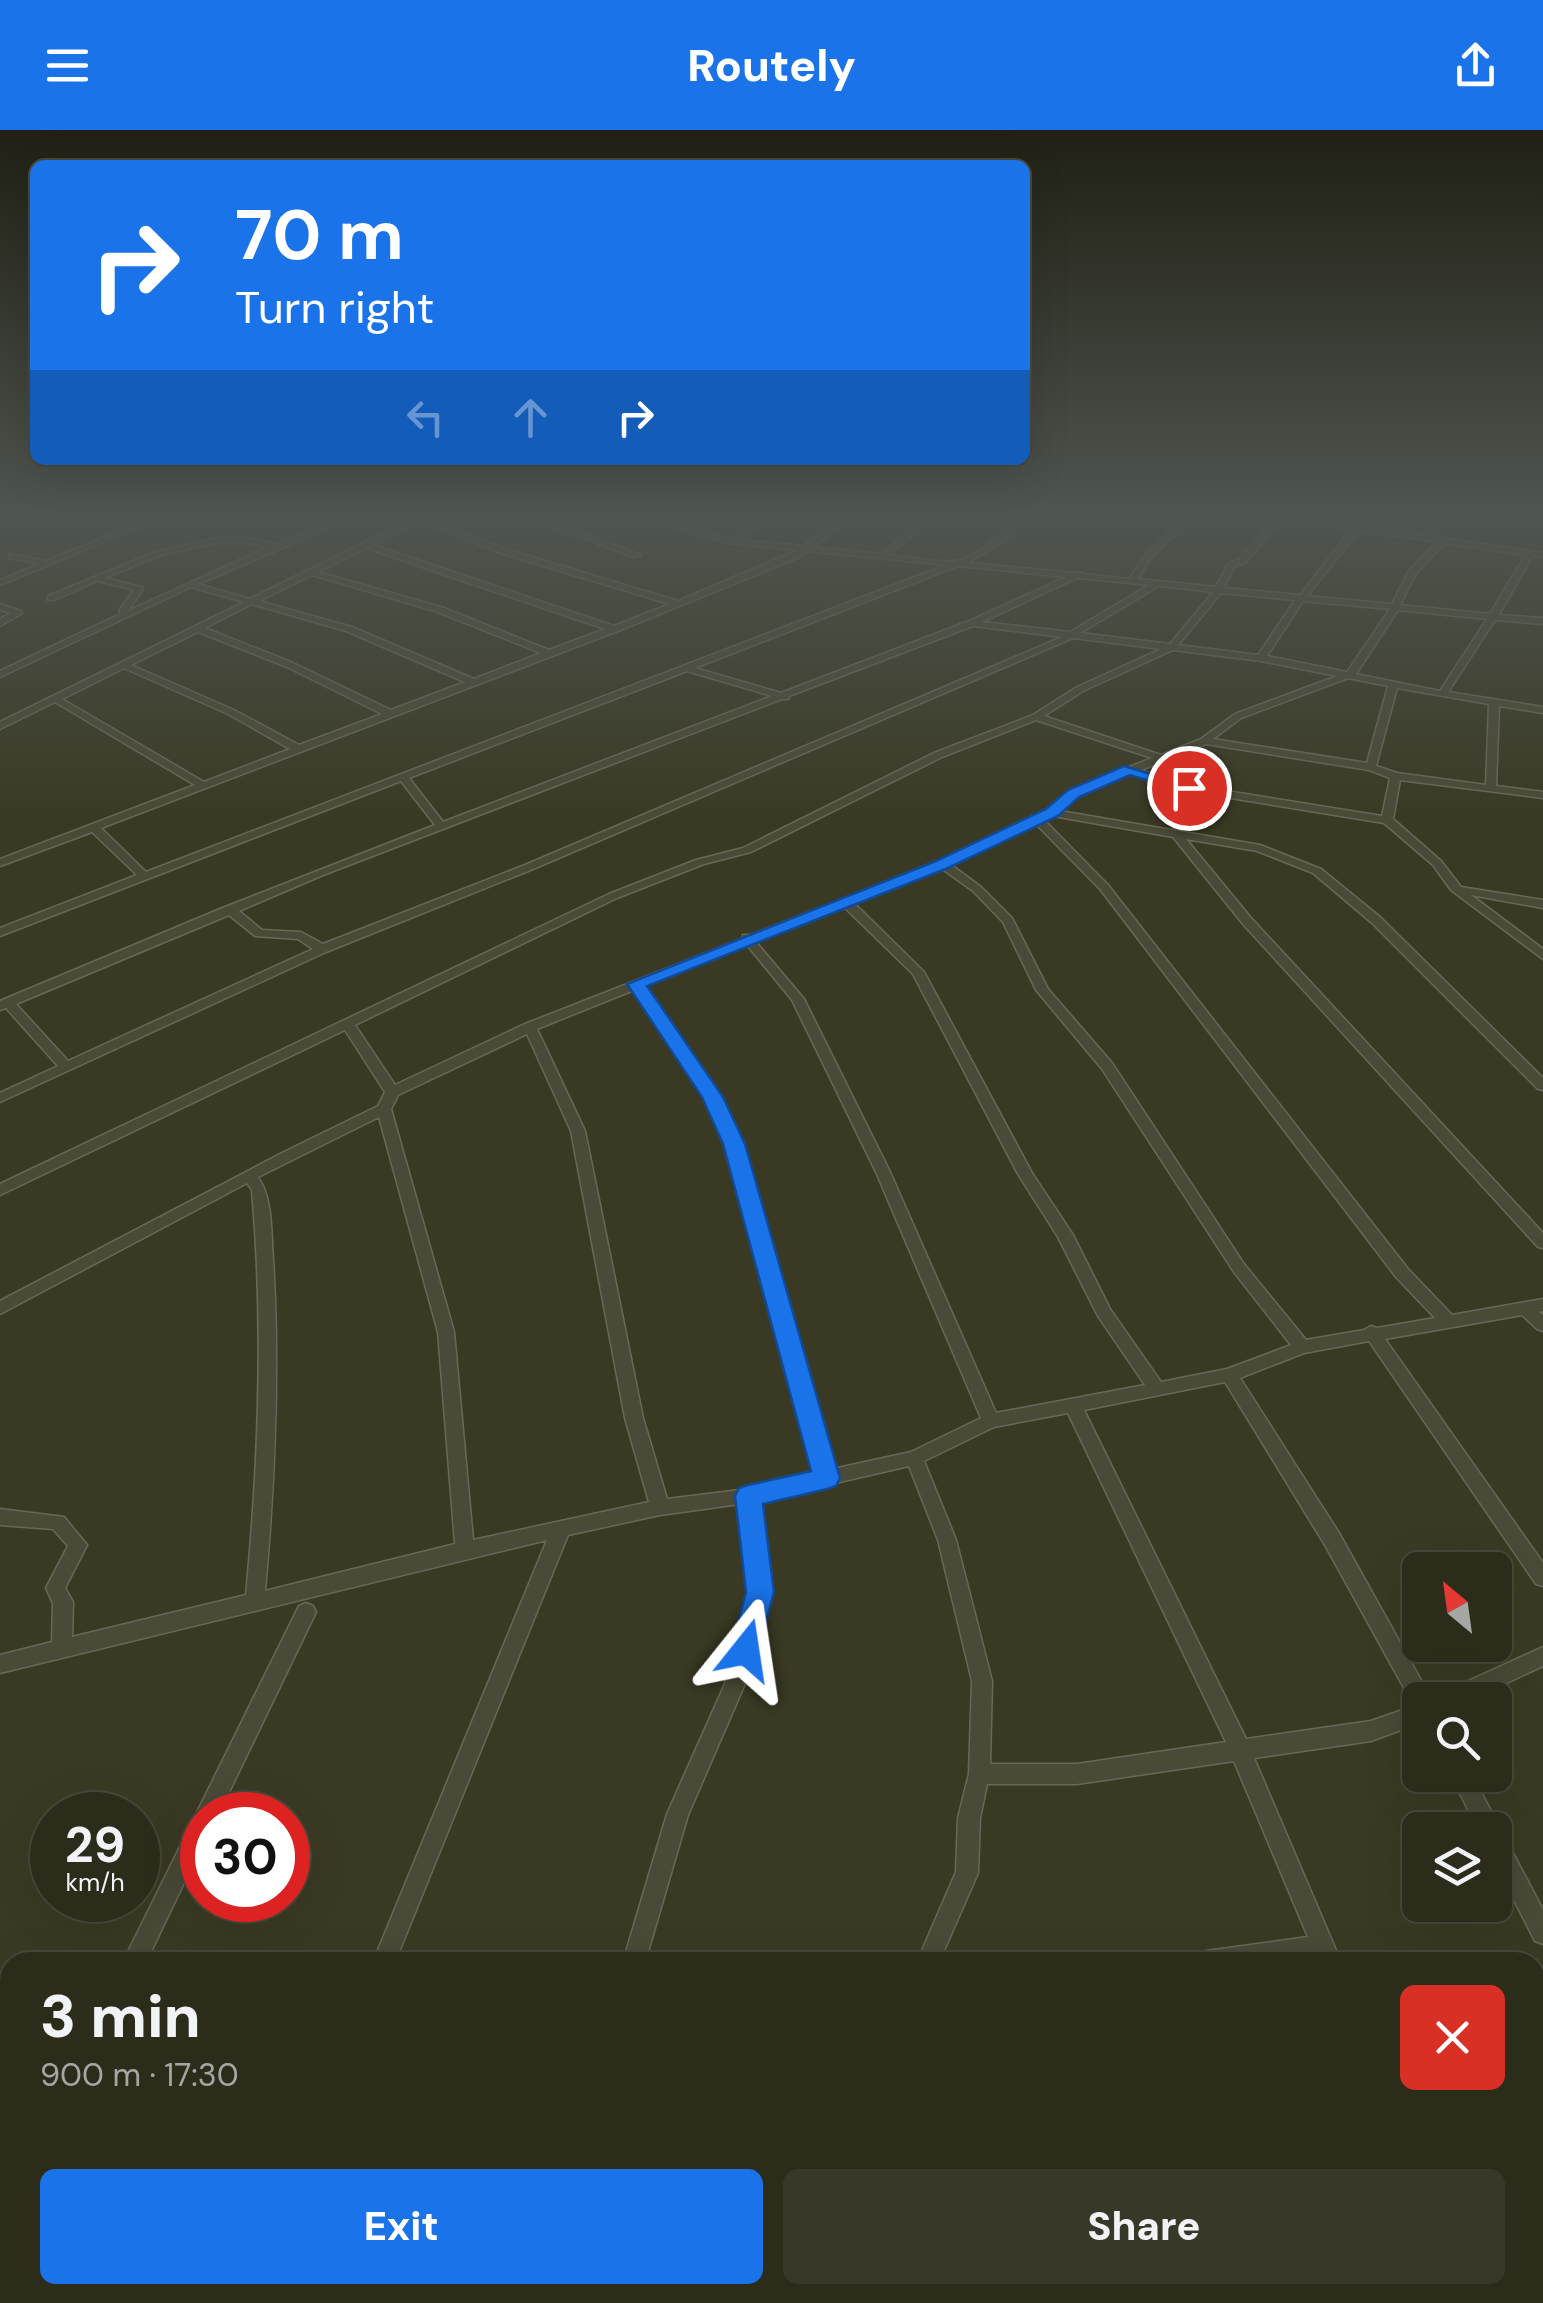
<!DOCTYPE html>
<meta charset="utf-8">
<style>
body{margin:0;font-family:"DM Sans",sans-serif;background:#383828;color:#f1f3f6;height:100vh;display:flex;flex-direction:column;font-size:38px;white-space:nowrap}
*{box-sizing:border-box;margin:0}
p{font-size:32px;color:#a6a7a3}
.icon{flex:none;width:55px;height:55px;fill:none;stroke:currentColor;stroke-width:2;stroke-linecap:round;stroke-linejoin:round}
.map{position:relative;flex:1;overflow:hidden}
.details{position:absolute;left:0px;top:1822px;width:1545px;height:352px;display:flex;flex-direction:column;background:#2c2c1b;border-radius:30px 30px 0 0;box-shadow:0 10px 40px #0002,0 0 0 2px #48483a}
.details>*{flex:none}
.hud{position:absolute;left:30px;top:30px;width:1000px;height:305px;border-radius:15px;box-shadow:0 10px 40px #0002,0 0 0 2px #48483a;background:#1a73e8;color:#fff;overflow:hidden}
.needle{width:65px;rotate:331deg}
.buttons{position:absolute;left:1402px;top:1422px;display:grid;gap:20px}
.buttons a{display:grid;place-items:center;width:110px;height:110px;border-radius:15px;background:#2c2c1b;box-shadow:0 10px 40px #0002,0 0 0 2px #48483a;font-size:50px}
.speed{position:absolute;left:30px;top:1662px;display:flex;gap:20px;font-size:50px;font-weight:700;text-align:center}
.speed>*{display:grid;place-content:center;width:130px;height:130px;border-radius:50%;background:#2c2c1b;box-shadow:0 10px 40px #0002,0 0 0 2px #48483a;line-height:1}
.speed small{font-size:25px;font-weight:400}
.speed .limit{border:15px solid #d22;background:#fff;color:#111}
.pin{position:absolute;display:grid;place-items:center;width:85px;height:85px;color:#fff;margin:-42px;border:5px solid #fff;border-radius:50%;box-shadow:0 2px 10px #0007}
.me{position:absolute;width:110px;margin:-55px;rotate:15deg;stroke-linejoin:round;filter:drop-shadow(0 0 8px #0008)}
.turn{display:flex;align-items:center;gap:35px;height:210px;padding:0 40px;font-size:45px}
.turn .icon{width:130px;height:130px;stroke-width:2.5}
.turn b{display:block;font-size:70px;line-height:85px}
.lanes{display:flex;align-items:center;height:95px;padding:0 40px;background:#0003;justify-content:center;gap:50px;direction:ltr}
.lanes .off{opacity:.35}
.round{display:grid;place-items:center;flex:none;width:105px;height:105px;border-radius:15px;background:#383828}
.head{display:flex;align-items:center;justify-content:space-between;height:170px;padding:0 40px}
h1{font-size:60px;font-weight:800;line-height:75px}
.cta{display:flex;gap:20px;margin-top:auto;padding:20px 40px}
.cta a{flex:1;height:115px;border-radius:15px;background:#1a73e8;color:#fff;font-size:40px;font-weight:800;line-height:115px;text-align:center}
.cta a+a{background:#383828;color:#f1f3f6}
header{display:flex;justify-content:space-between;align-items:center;height:130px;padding:0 40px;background:#1a73e8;color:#fff;font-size:45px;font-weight:800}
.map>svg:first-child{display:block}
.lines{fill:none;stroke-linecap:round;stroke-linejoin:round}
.minor-casing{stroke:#686856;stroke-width:3}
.minor{fill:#4b4a38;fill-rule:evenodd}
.route{fill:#1a73e8;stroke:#114b97;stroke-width:2.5}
</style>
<header><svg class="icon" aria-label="menu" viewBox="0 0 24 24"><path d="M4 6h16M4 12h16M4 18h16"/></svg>Routely<svg class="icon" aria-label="share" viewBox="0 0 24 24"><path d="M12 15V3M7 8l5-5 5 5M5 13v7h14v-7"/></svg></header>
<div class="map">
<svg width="1543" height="2173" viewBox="0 0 1543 2173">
<rect width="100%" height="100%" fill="#3a3a24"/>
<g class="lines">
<defs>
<g id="minor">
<path d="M165,382H176L0,455V450L39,434L9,428V424L47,431Z"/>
<path d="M354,382L398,396L433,382H444L428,390L512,421L678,471L798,420L726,413L620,382H633L730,409L767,382H775L739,410L804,416L850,382H858L813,417L882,424L930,382H938L890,425C907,427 940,433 956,431C978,428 1007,398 1021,382H1029L1007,408L968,433L1075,443L1080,442L1084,444L1130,449L1142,428L1190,382H1198L1148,431L1138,449L1216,457L1228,434L1240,428L1274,389L1240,382H1262L1427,406L1441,382H1448L1435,407L1543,423V427L1532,426L1499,485L1543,488V494L1495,490L1448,562L1543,577V583L1499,576L1496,656L1543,662V668L1400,650L1393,689L1441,731L1461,757L1543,770V778L1471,765L1543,819V829L1451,760L1433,735L1384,693L1169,658L1131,644L1077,665L1060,681L1260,715L1321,739L1380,787L1543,948V960L1538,959L1372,793L1313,743L1257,721L1186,709L1251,788L1543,1103V1118L1538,1117L1243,794L1173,707L1053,686L1045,691L1108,755L1408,1139L1452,1185L1543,1169V1181L1539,1182L1543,1185V1201L1537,1199L1522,1185L1385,1209L1543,1433V1456L1536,1454L1369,1211L1304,1223L1240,1248L1339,1403L1432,1570H1420V1593L1371,1611L1254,1628L1341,1832H1319L1317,1829L1291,1832H1195L1198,1824L1206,1821L1308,1807L1234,1631L1077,1654H987L980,1688L978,1743L939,1832H917L956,1742L958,1688L969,1644L972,1551L938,1410L909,1336L758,1371L768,1439V1483L744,1556L688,1685L645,1832H623L667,1684L724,1556L748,1483L750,1439L740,1374L660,1385L568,1405L395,1832H373L547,1410L0,1543V1525L52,1512L53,1473L46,1458L68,1416L53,1399L0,1395V1379L64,1387L87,1415L65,1458L73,1472L72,1507L246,1465C259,1330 264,1196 252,1060L247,1053L0,1184V1171L282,1023L378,976L385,962L345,900L0,1065V1054L609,764L696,730L743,718L934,623L1033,585L1077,557L1161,519L1073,508L533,739L326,822L0,972V963L58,936L6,878L0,880V871L225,777L435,695L401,651L0,806V798L137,745L92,702L0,736V729L195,655L55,572L0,599V592L244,472L191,457L0,547V541L120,484V479L134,460L97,451L54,470H48V466L158,421L218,408H247L276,414ZM357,386L391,399L250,469L198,454ZM1282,390L1351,400L1300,465L1224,458L1234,437L1246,432ZM421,392L506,425L670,474L614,496L373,415ZM1359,401L1437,412L1408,442L1392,474L1307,466ZM218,413H247L268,417L128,481L143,459L142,457L104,448L164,424ZM1444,413L1525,425L1490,484L1400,475L1415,445ZM366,418L605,499L549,520L441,477L318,442ZM807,421L946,435L146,742L101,698L618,501L800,427ZM958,436L1066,447L969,491L781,563L695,538ZM312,445L435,481L541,523L474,549L352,497L259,471ZM1077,448L1149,455L1070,502L982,492ZM1159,456L1213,462L1170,514L1080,503ZM1221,463L1295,470L1258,525L1178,515ZM1303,471L1390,479L1347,542L1267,526ZM252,474L346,501L465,552L391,580L293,533L205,498ZM1398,480L1487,489L1440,561L1356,544ZM973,496L1062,507L525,735L323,814L301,802L262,800L239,781L323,745L782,569H788L789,566ZM198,502L287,537L382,584L299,615L234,580L131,535ZM1173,520L1261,531L1337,546L1235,584L1201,609L1161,625L1044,586L1083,561ZM124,538L228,584L290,619L204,652L62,569ZM687,541L772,566L443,692L409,648ZM1348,548L1388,556L1367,633L1213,609L1241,588ZM1397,558L1489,574L1486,655L1397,643L1376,636ZM1036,590L1152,628L1069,661L1048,681L1032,686L1031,689L938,732L751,805H743L742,809L525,894L395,955L355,895L617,768L704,734L751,722L942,627ZM1206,614L1369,640L1390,648L1382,686L1171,652L1141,640ZM1036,694L1100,759L1396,1147L1435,1188L1377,1198L1371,1196L1364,1200L1306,1210L1244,1134L1112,933L1048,859L1012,788L981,757L950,734ZM941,738L973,761L1003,792L1036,860L1102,939L1234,1142L1291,1215L1227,1239L1161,1252L1110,1179L1073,1105L1032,1043L924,842L854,773ZM844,777L913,844L1018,1044L1058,1107L1098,1186L1145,1255L996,1283L890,1042L804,869L756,812ZM229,785L255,806L298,809L313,819L68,931L16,874ZM747,815L792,870L876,1042L981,1288L911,1322L833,1339L741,1014L719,967L644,856ZM634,860L705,967L727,1014L817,1343L748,1359L667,1369L643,1288L585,1001L537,899ZM527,904L571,1001L625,1288L649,1372L473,1410L454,1202L391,979L398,965ZM379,987L438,1202L455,1414L265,1461C275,1350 280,1240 273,1129C271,1103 273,1069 258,1047ZM1225,1252L1325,1415L1414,1576L1371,1591L1246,1609L1084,1280ZM1068,1283L1226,1612L1077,1634H990L992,1551L956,1410L924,1331L994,1297Z"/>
<path d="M511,382H523L641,425L634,427Z"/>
<path d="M0,474L21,481L22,483L0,496V489L11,483L0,480Z"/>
<path d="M306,1473L313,1476L316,1482L218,1685H202V1715L146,1832H123L299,1476Z"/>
<path d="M1543,1517V1536L1470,1570H1439L1442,1563Z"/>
<path d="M1451,1645H1472L1543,1780V1814L1535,1811L1495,1733V1700H1478Z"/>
<path d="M10,2054V2092L0,2098V2060Z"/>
<path d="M231,2165H257L254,2173H228Z"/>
<path d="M529,2165H555L553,2173H527Z"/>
<path d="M836,2165H862L861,2173H835Z"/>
<rect x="1093" y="2165" width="26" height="8"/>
<path d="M1469,2165H1495L1498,2173H1472Z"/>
</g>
</defs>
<use href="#minor" class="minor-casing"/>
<use href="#minor" class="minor"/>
</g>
<linearGradient id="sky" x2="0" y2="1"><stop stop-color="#202014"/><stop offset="0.56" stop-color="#4f5550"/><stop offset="1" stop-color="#4f5550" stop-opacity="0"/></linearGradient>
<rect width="1543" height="687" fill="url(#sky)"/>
<path class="route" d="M1124,636L1197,658L1189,663L1130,645L1079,667L1058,686L948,738L647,856L723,967L745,1014L840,1348L836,1356L827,1359L763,1374L774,1462L756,1529L746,1533L735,1529L731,1520L746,1462L735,1366L739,1358L748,1355L811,1341L723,1014L702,967L627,854L936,731L1046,679L1068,660Z"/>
</svg>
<div class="buttons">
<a><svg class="needle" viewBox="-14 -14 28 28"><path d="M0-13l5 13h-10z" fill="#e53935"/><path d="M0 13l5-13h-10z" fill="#a6a7a3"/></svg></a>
<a><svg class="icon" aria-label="search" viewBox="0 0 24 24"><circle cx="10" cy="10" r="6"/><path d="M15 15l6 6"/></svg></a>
<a><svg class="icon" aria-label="layers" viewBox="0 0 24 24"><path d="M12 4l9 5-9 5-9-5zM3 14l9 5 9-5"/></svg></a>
</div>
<div class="speed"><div>29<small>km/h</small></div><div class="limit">30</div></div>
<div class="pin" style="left:1189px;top:658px;background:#d93025"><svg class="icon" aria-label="arrive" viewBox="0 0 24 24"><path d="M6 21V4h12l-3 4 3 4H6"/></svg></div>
<svg class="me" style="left:746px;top:1520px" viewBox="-20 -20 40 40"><path d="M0-17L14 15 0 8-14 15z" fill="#1a73e8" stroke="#fff" stroke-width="4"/></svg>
<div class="hud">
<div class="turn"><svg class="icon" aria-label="right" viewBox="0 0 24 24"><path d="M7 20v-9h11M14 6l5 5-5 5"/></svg><div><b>70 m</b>Turn right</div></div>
<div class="lanes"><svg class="icon off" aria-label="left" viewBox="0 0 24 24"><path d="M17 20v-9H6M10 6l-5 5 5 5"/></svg><svg class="icon off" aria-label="ahead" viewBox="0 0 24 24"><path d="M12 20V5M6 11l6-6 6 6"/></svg><svg class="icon" aria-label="right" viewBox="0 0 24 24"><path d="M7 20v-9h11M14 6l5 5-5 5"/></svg></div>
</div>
<section class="details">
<div class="head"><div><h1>3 min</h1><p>900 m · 17:30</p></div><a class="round" style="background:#d93025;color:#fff"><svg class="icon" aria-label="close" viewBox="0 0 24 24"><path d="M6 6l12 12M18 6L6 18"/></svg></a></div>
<div class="cta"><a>Exit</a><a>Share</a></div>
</section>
</div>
